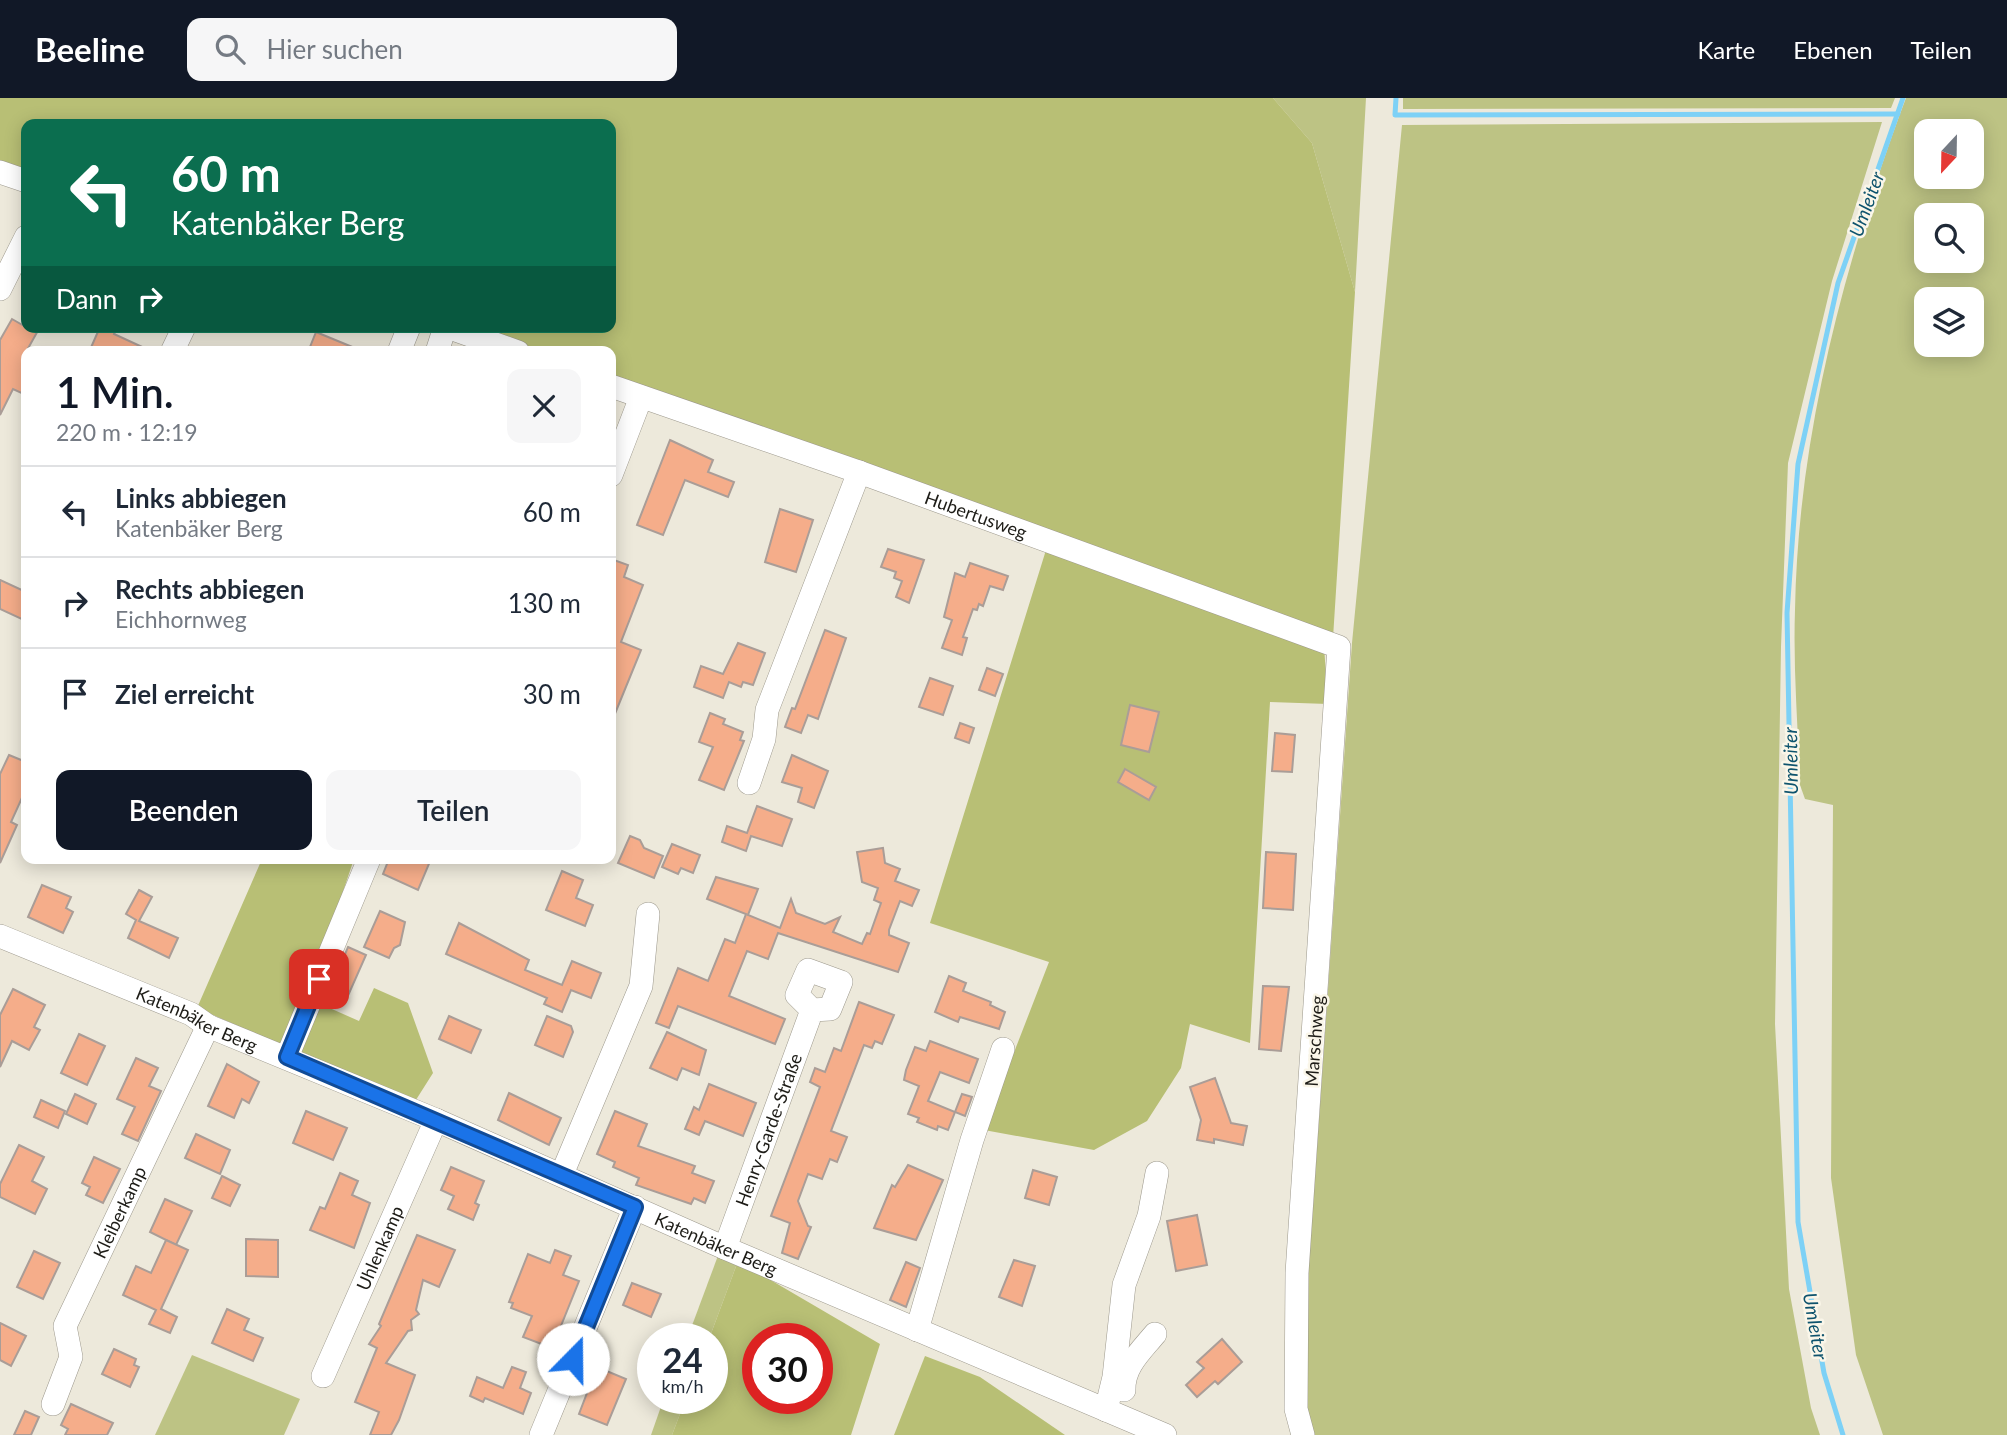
<!DOCTYPE html>
<html lang="de">
<meta charset="utf-8">
<style>
body{margin:0;font-family:Lato,sans-serif;background:#f6f6f7;color:#1f2937;height:100vh;display:flex;flex-direction:column;font-size:26px;white-space:nowrap}
*{box-sizing:border-box;margin:0}
p{font-size:23px;color:#747a83}
.icon{flex:none;width:38px;height:38px;fill:none;stroke:currentColor;stroke-width:2;stroke-linecap:round;stroke-linejoin:round}
.map{position:relative;flex:1;overflow:hidden}
.sheet{position:absolute;left:21px;top:248px;width:595px;height:518px;display:flex;flex-direction:column;background:#fff;border-radius:14px;box-shadow:0 4px 18px #0003}
.sheet>*{flex:none}
.top-card{position:absolute;left:21px;top:21px;width:595px;height:214px;border-radius:14px;box-shadow:0 4px 18px #0003;background:#0b6e4f;color:#fff;overflow:hidden}
.needle{width:46px;rotate:202deg}
.controls{position:absolute;left:1914px;top:21px;display:grid;gap:14px}
.controls a{display:grid;place-items:center;width:70px;height:70px;border-radius:14px;background:#fff;box-shadow:0 4px 18px #0003;font-size:35px}
.speed{position:absolute;left:637px;top:1225px;display:flex;gap:14px;font-size:35px;font-weight:700;text-align:center}
.speed>*{display:grid;place-content:center;width:91px;height:91px;border-radius:50%;background:#fff;box-shadow:0 4px 18px #0003;line-height:1}
.speed small{font-size:18px;font-weight:400}
.speed .limit{border:10px solid #d22;background:#fff;color:#111}
.pin{position:absolute;display:grid;place-items:center;width:60px;height:60px;color:#fff;margin:-30px;border-radius:14px;box-shadow:0 4px 10px #0006}
.me{position:absolute;width:77px;margin:-38px;rotate:22deg;stroke-linejoin:round;filter:drop-shadow(0 0 5px #0008)}
.turn{display:flex;align-items:center;gap:24px;height:147px;padding:0 35px;font-size:32px}
.turn .icon{width:91px;height:91px;stroke-width:2.5}
.turn b{display:block;font-size:49px;line-height:60px}
.then{display:flex;align-items:center;height:66px;padding:0 35px;background:#0003;gap:14px;font-size:26px}
.round{display:grid;place-items:center;flex:none;width:74px;height:74px;border-radius:14px;background:#f6f6f7}
.headline{display:flex;align-items:center;justify-content:space-between;height:119px;padding:0 35px}
h1{font-size:42px;font-weight:600;line-height:52px;color:#111827}
.action{display:flex;gap:14px;margin-top:auto;padding:14px 35px}
.action a{flex:1;height:80px;border-radius:14px;background:#111827;color:#fff;font-size:28px;font-weight:600;line-height:80px;text-align:center}
.action a+a{background:#f6f6f7;color:#1f2937}
ul{padding:0;list-style:none}
li{display:flex;align-items:center;gap:21px;height:91px;padding:0 35px;border-top:2px solid #e0e1e3}
li div{flex:1}
li b{display:block;font-size:26px}
li em{font-style:normal}
header{display:flex;align-items:center;gap:42px;box-sizing:border-box;height:98px;padding:0 35px;background:#111827;color:#fff}
header strong{font-size:33px}
nav{display:flex;gap:38px;margin-inline-start:auto;font-size:24px}
.search{width:490px;height:63px;background:#f6f6f7;display:flex;align-items:center;gap:18px;box-sizing:border-box;padding:0 24px;border-radius:14px;color:#747a83;font-size:26px}
.map>svg:first-child{display:block}
.green{fill:#bdc384;fill-rule:evenodd}
.forest{fill:#b8bf75;fill-rule:evenodd}
.lines{fill:none;stroke-linecap:round;stroke-linejoin:round}
.stream{stroke:#7dd1f6;stroke-width:5}
.building{fill:#f5ad8a;stroke:#aa9d97;stroke-width:2}
.minor-casing{stroke:#9c988c;stroke-width:24}
.minor{stroke:#fff;stroke-width:23}
.route-casing{stroke:#114b97;stroke-width:18}
.route{stroke:#1a73e8;stroke-width:12}
.labels{text-anchor:middle;dominant-baseline:central;stroke-width:5;stroke-linejoin:round;paint-order:stroke}
.street-label{font-size:18px;fill:#1d1c17;stroke:#faf6e9}
.water-label{font-size:19px;font-style:italic;fill:#0e536d;stroke:#faf6e9}
</style>
<header>
<strong>Beeline</strong>
<div class="search"><svg class="icon" aria-label="search" viewBox="0 0 24 24"><circle cx="10" cy="10" r="6"/><path d="M15 15l6 6"/></svg>Hier suchen</div>
<nav><a>Karte</a><a>Ebenen</a><a>Teilen</a></nav>
</header>
<div class="map">
<svg width="2007" height="1337" viewBox="0 0 2007 1337">
<rect width="100%" height="100%" fill="#ede9db"/>
<g class="green">
<path d="M1273,0H1366L1355,194L1312,45Z"/>
<path d="M1403,0H1895L1891,10L1403,11Z"/>
<path d="M1906,0H2007V1337H1883L1856,1257L1831,1080L1833,707L1805,701L1800,687C1798,629 1793,570 1795,512C1798,337 1845,162 1906,0ZM1972,33V79H1927V33ZM1972,117V163H1927V117ZM1972,201V247H1927V201Z"/>
<path d="M1882,24L1832,183L1788,365L1781,549L1775,926L1789,1191L1811,1310L1820,1337H1309L1302,1311L1304,1238L1352,545L1402,27Z"/>
<path d="M719,1155L738,1163L709,1241H687Z"/>
<path d="M192,1257L300,1301L284,1337H155Z"/>
<path d="M664,1300H686L672,1337H651Z"/>
</g>
<g class="forest">
<path d="M0,0H1273L1312,45L1355,194L1333,540L611,280V254H535L465,229H611V26H26V76L0,67Z"/>
<path d="M1046,452L1324,548L1328,606L1270,604L1250,945L1190,926L1181,970L1147,1023L1094,1052L984,1032L1049,864L930,825Z"/>
<path d="M262,761H354L307,900L359,923L374,890L408,905L433,975L414,1005L197,910Z"/>
<path d="M738,1163L880,1246L851,1337H672L686,1300H712V1241H709ZM758,1241H817V1300H758Z"/>
<path d="M925,1258L980,1279L1065,1337H894Z"/>
</g>
<g class="lines">
<g class="stream">
<path d="M1396,0L1395,17L1898,16"/>
<path d="M1843,1337L1824,1275L1798,1124L1787,515L1798,366L1838,185L1903,0"/>
</g>
</g>
<g class="building">
<path d="M12,221L26,229H40L26,254V297L13,291L0,317V242Z"/>
<path d="M100,229H117L114,236L153,254H89Z"/>
<path d="M316,234L362,253V254H308Z"/>
<path d="M670,342L713,362L708,374L734,384L728,399L685,382L663,437L637,427Z"/>
<path d="M780,411L813,422L796,474L765,464Z"/>
<path d="M888,451L924,462L909,505L896,499L902,483L894,480L896,474L881,469Z"/>
<path d="M611,461L628,467L624,479L643,487L621,544L641,552L612,623Z"/>
<path d="M970,465L1008,478L1003,492L990,488L983,508L979,506L977,512L973,511L963,539L967,540L962,557L942,550L952,522L944,519L955,475L965,479Z"/>
<path d="M0,482L26,494V523L0,511Z"/>
<path d="M825,532L846,540L818,621L808,617L801,635L785,629L792,610L795,611Z"/>
<path d="M738,545L765,555L753,587L743,584L741,589L729,584L723,600L694,589L701,568L723,576Z"/>
<path d="M987,570L1003,576L995,598L979,592Z"/>
<path d="M930,580L953,588L943,617L919,609Z"/>
<path d="M1130,607L1159,614L1149,654L1121,647Z"/>
<path d="M710,615L725,621L723,626L743,634L740,642L744,643L724,692L699,682L713,649L699,644Z"/>
<path d="M960,625L974,630L969,645L955,640Z"/>
<path d="M1275,635L1295,637L1292,674L1272,673Z"/>
<path d="M9,657L26,664V691L11,724L17,727L0,765V676Z"/>
<path d="M792,657L828,673L814,710L798,704L802,690L782,684Z"/>
<path d="M1125,671L1156,689L1149,702L1118,684Z"/>
<path d="M757,708L792,721L782,748L751,738L746,753L722,744L727,728L747,735Z"/>
<path d="M630,738L640,742L644,750L663,758L654,780L618,765Z"/>
<path d="M672,746L700,757L693,775L681,770L678,776L662,769Z"/>
<path d="M883,750L885,765L900,771L895,783L919,792L912,808L900,803L889,832V837L909,845L898,874L778,835L768,861L747,853L729,898L785,921L775,946L678,908L669,930L656,925L678,870L708,883L725,841L735,845L746,816L707,801L716,779L758,791L748,817L780,830L791,801L796,815L825,826L840,819L833,834L862,846L867,835L870,836L881,805L874,802L878,790L862,784L857,754Z"/>
<path d="M1266,754L1296,756L1293,812L1263,810Z"/>
<path d="M389,761H431L418,792L383,776Z"/>
<path d="M562,773L583,782L576,800L593,807L585,828L546,812Z"/>
<path d="M42,787L71,799L66,810L73,814L63,835L28,819Z"/>
<path d="M139,792L152,799L139,823L178,840L169,860L128,840L136,822L126,816Z"/>
<path d="M380,813L405,824L400,847L394,850L389,860L364,849Z"/>
<path d="M459,825L529,862L525,872L562,887L572,863L601,875L591,900L571,892L562,914L544,906L547,900L446,856Z"/>
<path d="M348,849L366,857L347,900L330,892Z"/>
<path d="M949,878L966,885L963,893L991,904L990,907L1005,914L999,931L960,919L958,924L935,914Z"/>
<path d="M1263,888L1289,889L1281,953L1259,951Z"/>
<path d="M13,891L45,907L34,929L40,932L29,952L12,943L0,969V917Z"/>
<path d="M859,904L894,917L882,946L875,943L872,950L864,947L831,1033L847,1039L837,1064L830,1061L822,1081L808,1076L798,1103L808,1128L811,1129L798,1161L782,1155L790,1125L771,1118L820,989L810,984L815,970L825,974L834,950L841,953Z"/>
<path d="M449,918L481,932L471,955L439,941Z"/>
<path d="M547,918L571,928L573,934L563,959L535,947Z"/>
<path d="M667,934L706,952L699,977L682,970L677,982L650,970Z"/>
<path d="M79,936L105,948L87,987L61,975Z"/>
<path d="M930,943L978,961L969,985L940,974L928,1003L955,1014L948,1032L938,1028L937,1032L917,1024L919,1020L908,1016L919,988L904,982L906,972L915,949L926,953Z"/>
<path d="M136,960L158,970L149,988L161,993L138,1043L122,1036L135,1009L117,1001Z"/>
<path d="M227,966L259,984L249,1005L242,1001L234,1020L208,1008Z"/>
<path d="M1215,980L1231,1025L1247,1028L1243,1047L1214,1041V1045L1197,1042L1201,1022L1190,989Z"/>
<path d="M709,986L756,1005L743,1038L705,1023L699,1037L685,1031L694,1009L699,1012Z"/>
<path d="M509,995L561,1020L549,1047L498,1022Z"/>
<path d="M75,996L96,1006L87,1026L66,1016Z"/>
<path d="M962,996L972,999L965,1018L955,1014Z"/>
<path d="M41,1002L65,1013L58,1030L34,1019Z"/>
<path d="M306,1013L347,1030L333,1062L293,1045Z"/>
<path d="M615,1013L647,1026L638,1048L695,1068L692,1075L714,1083L705,1105L694,1100L691,1106L636,1087L639,1080L613,1069L615,1064L597,1056Z"/>
<path d="M196,1036L230,1052L220,1076L185,1060Z"/>
<path d="M19,1047L44,1059L32,1083L47,1091L35,1116L0,1099V1086Z"/>
<path d="M94,1059L120,1071L103,1105L86,1097L90,1089L82,1085Z"/>
<path d="M908,1067L943,1082L916,1142L874,1130L892,1087L895,1089Z"/>
<path d="M451,1069L484,1083L475,1105L479,1107L473,1122L448,1111L454,1098L441,1092Z"/>
<path d="M1033,1072L1057,1079L1049,1107L1025,1100Z"/>
<path d="M340,1075L358,1083L352,1097L370,1105L354,1150L310,1132L320,1109L325,1111Z"/>
<path d="M222,1078L240,1087L230,1108L212,1100Z"/>
<path d="M165,1101L192,1113L176,1147L150,1134Z"/>
<path d="M1197,1117L1207,1167L1176,1173L1167,1123Z"/>
<path d="M417,1137L455,1152L439,1189L423,1182L416,1212L419,1216L411,1222L412,1232L408,1233L386,1265L415,1277L399,1322L391,1337H370L379,1314L355,1304L377,1250L369,1246L381,1228L379,1226Z"/>
<path d="M246,1141L278,1142V1179L246,1178Z"/>
<path d="M166,1142L188,1152L161,1211L177,1219L170,1235L149,1226L156,1212L123,1197L136,1168L151,1175Z"/>
<path d="M555,1152L571,1158L563,1177L579,1183L552,1250L523,1239L532,1218L511,1210L513,1205L509,1204L528,1156L550,1165Z"/>
<path d="M34,1153L60,1165L43,1201L17,1189Z"/>
<path d="M1014,1162L1035,1168L1022,1208L999,1199Z"/>
<path d="M906,1164L920,1170L906,1209L890,1202Z"/>
<path d="M632,1185L661,1196L651,1219L623,1207Z"/>
<path d="M227,1211L249,1221L244,1232L263,1240L253,1263L212,1245Z"/>
<path d="M0,1225L26,1238L11,1268L0,1262Z"/>
<path d="M1222,1241L1242,1264L1218,1286L1215,1283L1197,1299L1186,1287L1204,1270L1197,1264Z"/>
<path d="M114,1251L136,1261L134,1267L139,1269L130,1289L102,1276Z"/>
<path d="M512,1269L526,1274L520,1290L531,1295L523,1316L485,1300L483,1304L470,1298L477,1279L503,1290Z"/>
<path d="M597,1269L626,1281L607,1327L579,1316Z"/>
<path d="M71,1306L113,1325L107,1337H65L68,1331L61,1327Z"/>
<path d="M25,1313L39,1319L31,1337H14Z"/>
</g>
<g class="lines">
<defs>
<g id="minor">
<path d="M0,74L26,83"/>
<path d="M0,191L26,139"/>
<path d="M447,229L518,254"/>
<path d="M172,254L184,229"/>
<path d="M399,254L409,229"/>
<path d="M437,254L445,229"/>
<path id="s1" d="M611,288L859,374L1339,549L1297,1175L1296,1311L1303,1337"/>
<path d="M611,377L641,299"/>
<path d="M749,685L764,641L767,612L859,374"/>
<path id="s2" d="M0,838L191,916L208,928L436,1022L725,1150L1165,1337"/>
<path d="M287,959L369,761"/>
<path d="M562,1076L641,888L648,816"/>
<path id="s3" d="M725,1150L812,912L830,911L841,884L808,872L797,897L812,912"/>
<path d="M917,1232L972,1042L1003,951"/>
<path id="s4" d="M323,1278L436,1022"/>
<path d="M1124,1292C1123,1269 1141,1253 1155,1236"/>
<path id="s5" d="M53,1306L71,1259L65,1228L208,928"/>
<path d="M1106,1312L1114,1279L1124,1187L1149,1118L1157,1075"/>
<path d="M541,1337L635,1109"/>
</g>
</defs>
<use href="#minor" class="minor-casing"/>
<use href="#minor" class="minor"/>
</g>
<g class="lines">
<defs>
<path id="route" d="M319,881L287,959L635,1109L573,1261"/>
</defs>
<use href="#route" class="route-casing"/>
<use href="#route" class="route"/>
</g>
<g class="labels">
<g class="street-label">
<text stroke="none"><textPath href="#s1" startOffset="387">Hubertusweg</textPath></text>
<text stroke="none"><textPath href="#s2" startOffset="214">Katenbäker Berg</textPath></text>
<text transform="translate(1314 943) rotate(-86)">Marschweg</text>
<text stroke="none"><textPath href="#s3" startOffset="126">Henry-Garde-Straße</textPath></text>
<text stroke="none"><textPath href="#s5" startOffset="208">Kleiberkamp</textPath></text>
<text stroke="none"><textPath href="#s2" startOffset="780">Katenbäker Berg</textPath></text>
<text stroke="none"><textPath href="#s4" startOffset="140">Uhlenkamp</textPath></text>
</g>
<g class="water-label">
<text transform="translate(1866 106) rotate(-70)">Umleiter</text>
<text transform="translate(1790 663) rotate(-91)">Umleiter</text>
<text transform="translate(1816 1228) rotate(80)">Umleiter</text>
</g>
</g>
</svg>
<div class="controls">
<a><svg class="needle" viewBox="-14 -14 28 28"><path d="M0-13l5 13h-10z" fill="#e53935"/><path d="M0 13l5-13h-10z" fill="#747a83"/></svg></a>
<a><svg class="icon" aria-label="search" viewBox="0 0 24 24"><circle cx="10" cy="10" r="6"/><path d="M15 15l6 6"/></svg></a>
<a><svg class="icon" aria-label="layers" viewBox="0 0 24 24"><path d="M12 4l9 5-9 5-9-5zM3 14l9 5 9-5"/></svg></a>
</div>
<div class="speed"><div>24<small>km/h</small></div><div class="limit">30</div></div>
<div class="pin" style="left:319px;top:881px;background:#d93025"><svg class="icon" aria-label="arrive" viewBox="0 0 24 24"><path d="M6 21V4h12l-3 4 3 4H6"/></svg></div>
<svg class="me" style="left:573px;top:1261px" viewBox="-20 -20 40 40"><circle r="19" fill="#fff"/><path d="M0-13L10 11 0 6-10 11z" fill="#1a73e8"/></svg>
<div class="top-card">
<div class="turn"><svg class="icon" aria-label="left" viewBox="0 0 24 24"><path d="M17 20v-9H6M10 6l-5 5 5 5"/></svg><div><b>60 m</b>Katenbäker Berg</div></div>
<div class="then">Dann<svg class="icon" aria-label="right" viewBox="0 0 24 24"><path d="M7 20v-9h11M14 6l5 5-5 5"/></svg></div>
</div>
<section class="sheet">
<div class="headline"><div><h1>1 Min.</h1><p>220 m · 12:19</p></div><a class="round"><svg class="icon" aria-label="close" viewBox="0 0 24 24"><path d="M6 6l12 12M18 6L6 18"/></svg></a></div>
<ul>
<li><svg class="icon" aria-label="left" viewBox="0 0 24 24"><path d="M17 20v-9H6M10 6l-5 5 5 5"/></svg><div><b>Links abbiegen</b><p>Katenbäker Berg</p></div><em>60 m</em></li>
<li><svg class="icon" aria-label="right" viewBox="0 0 24 24"><path d="M7 20v-9h11M14 6l5 5-5 5"/></svg><div><b>Rechts abbiegen</b><p>Eichhornweg</p></div><em>130 m</em></li>
<li><svg class="icon" aria-label="arrive" viewBox="0 0 24 24"><path d="M6 21V4h12l-3 4 3 4H6"/></svg><div><b>Ziel erreicht</b></div><em>30 m</em></li>
</ul>
<div class="action"><a>Beenden</a><a>Teilen</a></div>
</section>
</div>
